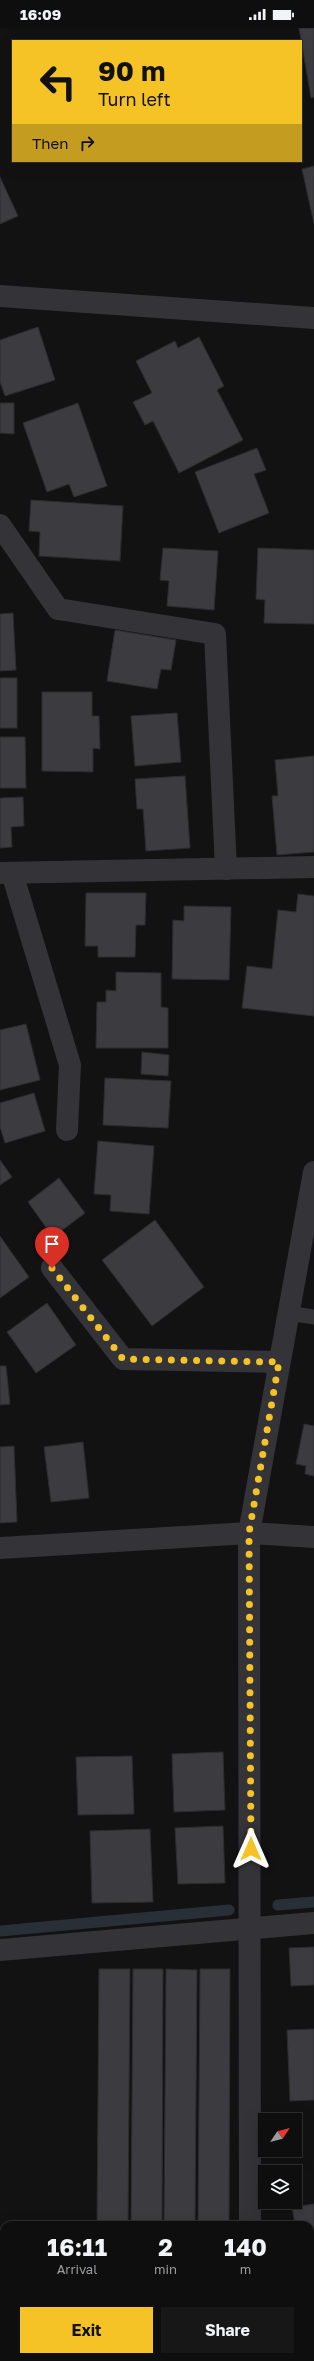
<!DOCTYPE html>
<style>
body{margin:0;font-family:"Golos Text",sans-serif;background:#171717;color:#f1f3f6;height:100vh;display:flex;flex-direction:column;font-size:15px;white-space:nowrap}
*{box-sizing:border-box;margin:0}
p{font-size:13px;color:#9b9c9e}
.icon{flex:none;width:22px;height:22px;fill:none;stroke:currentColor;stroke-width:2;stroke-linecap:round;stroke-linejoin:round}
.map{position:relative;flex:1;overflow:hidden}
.details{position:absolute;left:0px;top:2193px;width:314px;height:140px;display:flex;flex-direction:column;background:#0e0e0e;border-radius:12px 12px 0 0;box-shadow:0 4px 16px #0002,0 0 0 1px #2e2e2e}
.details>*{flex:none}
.guide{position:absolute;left:12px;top:12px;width:290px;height:122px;border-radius:0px;box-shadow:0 4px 16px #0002,0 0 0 1px #2e2e2e;background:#f6c327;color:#111;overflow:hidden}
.needle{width:26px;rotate:55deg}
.fabs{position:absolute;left:258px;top:2085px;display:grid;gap:8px}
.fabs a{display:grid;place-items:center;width:44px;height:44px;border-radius:0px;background:#0e0e0e;box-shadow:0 4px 16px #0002,0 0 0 1px #2e2e2e;font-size:20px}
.pin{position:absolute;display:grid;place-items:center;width:34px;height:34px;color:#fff;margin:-41px -17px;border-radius:50% 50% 50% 0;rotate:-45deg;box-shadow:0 0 4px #0007}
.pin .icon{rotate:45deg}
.me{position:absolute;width:44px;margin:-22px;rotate:0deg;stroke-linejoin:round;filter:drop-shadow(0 0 3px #0008)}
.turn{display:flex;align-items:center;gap:14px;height:84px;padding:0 20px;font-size:18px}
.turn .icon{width:52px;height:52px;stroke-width:2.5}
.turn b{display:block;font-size:28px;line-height:34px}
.then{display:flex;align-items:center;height:38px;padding:0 20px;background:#0003;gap:8px;font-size:15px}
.eta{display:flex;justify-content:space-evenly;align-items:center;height:68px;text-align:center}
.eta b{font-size:24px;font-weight:700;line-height:28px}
.action{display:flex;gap:8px;margin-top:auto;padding:8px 20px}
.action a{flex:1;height:46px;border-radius:0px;background:#f6c327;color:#111;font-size:16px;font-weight:700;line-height:46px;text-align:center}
.action a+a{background:#171717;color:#f1f3f6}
.status{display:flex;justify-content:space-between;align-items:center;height:28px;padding:0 20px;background:#0e0e0e;direction:ltr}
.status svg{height:11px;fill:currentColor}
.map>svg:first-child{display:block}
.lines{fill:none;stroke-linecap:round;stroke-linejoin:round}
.stream{stroke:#282f37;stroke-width:11}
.building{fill:#3c3c40;stroke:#2c2c2f}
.lane{stroke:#333338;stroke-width:15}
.street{stroke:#333338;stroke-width:22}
.route{stroke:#f6c327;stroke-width:7;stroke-dasharray:0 12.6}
</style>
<div class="status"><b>16:09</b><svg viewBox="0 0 49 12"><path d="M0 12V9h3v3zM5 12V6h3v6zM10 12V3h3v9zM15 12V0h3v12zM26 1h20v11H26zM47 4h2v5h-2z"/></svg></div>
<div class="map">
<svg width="314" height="2333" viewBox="0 0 314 2333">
<rect width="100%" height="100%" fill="#121213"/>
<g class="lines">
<g class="stream">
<path d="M278,1877L314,1874"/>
<path d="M0,1903L229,1882"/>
</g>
</g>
<g class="building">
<path d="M299,0H314V69L311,70Z"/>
<path d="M314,138V196L302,141Z"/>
<path d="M0,149L18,188L0,196Z"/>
<path d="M38,299L55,352L5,368L0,354V312Z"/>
<path d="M199,309L224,358L217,362L243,412L179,445L153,393L145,397L133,374L152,365L136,333L175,313L178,320Z"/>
<path d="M0,375H14V406L0,405Z"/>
<path d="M78,375L107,458L74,469L69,456L47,464L23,395Z"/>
<path d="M257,420L266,442L254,446L269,485L219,505L195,444Z"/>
<path d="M31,472L123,478L120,533L39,528L40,504L29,503Z"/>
<path d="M163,520L218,523L214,582L167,578L169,553L160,552Z"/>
<path d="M258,520L314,522V596L264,595L265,572L256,571Z"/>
<path d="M13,585L16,642L0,643V586Z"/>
<path d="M115,602L176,612L171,642L161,641L157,661L107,653Z"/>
<rect x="0" y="650" width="17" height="50"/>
<path d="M42,664H92V688H99L100,721L93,720V744L42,743Z"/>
<path d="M177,685L181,734L135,738L131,688Z"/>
<path d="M0,709H25L26,760H0Z"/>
<path d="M314,728V824L277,827L272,768H278L275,732Z"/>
<path d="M185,748L190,820L146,823L143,781H137L135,751Z"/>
<path d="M23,769L24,798L11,799L12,819L0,820V770Z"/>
<path d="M86,865H146L145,897H136L135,929H98V918H85Z"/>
<path d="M298,866L314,868V988L242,980L247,938L272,941L278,882L296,884Z"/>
<path d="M184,878L231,879L229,952L172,951L173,892L184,893Z"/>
<path d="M116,944L161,945V979L168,980V1020H96L97,974H106V962L116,963Z"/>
<path d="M26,996L40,1052L0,1062V1002Z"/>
<path d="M142,1024L169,1027L168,1048L141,1046Z"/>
<path d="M105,1050L171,1053L168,1100L103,1097Z"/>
<path d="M34,1065L45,1103L5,1115L0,1099V1075Z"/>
<path d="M98,1113L154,1118L149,1186L110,1183L111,1167L94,1166Z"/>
<path d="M0,1132L12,1149L0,1157Z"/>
<path d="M59,1150L85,1185L53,1209L28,1174Z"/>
<path d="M155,1192L204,1259L152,1298L102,1232Z"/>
<path d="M0,1208L29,1249L0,1270Z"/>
<path d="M47,1275L76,1317L36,1345L7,1304Z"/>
<path d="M0,1338H6L10,1376L0,1377Z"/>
<path d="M304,1396L314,1398V1448L305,1446L306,1438L296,1436Z"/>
<path d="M83,1414L89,1470L51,1474L44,1419Z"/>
<path d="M14,1418L17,1494L0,1495V1419Z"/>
<path d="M223,1724L225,1782L174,1784L172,1726Z"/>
<path d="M132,1728L134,1786L78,1787L76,1729Z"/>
<path d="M223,1798L225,1855L178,1856L175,1800Z"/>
<path d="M150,1801L153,1874L92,1875L90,1803Z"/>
<path d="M314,1919V1957L291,1958L289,1920Z"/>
<path d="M99,1941H130L128,2197H97Z"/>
<path d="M133,1941H163L162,2197H131Z"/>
<path d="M166,1941L197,1942L195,2197H164Z"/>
<path d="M200,1941H230L229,2197H198Z"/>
<path d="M314,2001V2072L290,2073L287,2002Z"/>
<path d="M314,2176V2205L310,2206V2197H295L292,2179Z"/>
<rect x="66" y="2329" width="55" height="4"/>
</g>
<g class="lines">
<path class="lane" d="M288,1285L314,1289"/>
<g class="street">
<path d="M0,268L314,290"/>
<path d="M0,497L58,581L215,606L226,841"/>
<path d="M0,845L314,839"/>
<path d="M12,845L70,1037L67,1102"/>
<path d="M52,1240L123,1331L279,1334"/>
<path d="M0,1520L249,1505L314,1509"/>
<path d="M0,1922L314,1895"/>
<path d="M250,2197L249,1505L314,1144"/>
<path d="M310,2214H314"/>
<path d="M12,2329L13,2333"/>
<path d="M250,2333V2329"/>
</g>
</g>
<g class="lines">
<path class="route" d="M52,1240L123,1331L279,1334L249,1505L251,1821"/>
</g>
</svg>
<div class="fabs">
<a><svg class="needle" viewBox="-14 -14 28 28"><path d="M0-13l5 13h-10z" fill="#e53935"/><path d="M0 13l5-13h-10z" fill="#9b9c9e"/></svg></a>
<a><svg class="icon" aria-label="layers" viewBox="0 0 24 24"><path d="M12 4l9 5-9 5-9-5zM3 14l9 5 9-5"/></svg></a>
</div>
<div class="pin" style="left:52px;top:1240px;background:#d93025"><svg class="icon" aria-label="arrive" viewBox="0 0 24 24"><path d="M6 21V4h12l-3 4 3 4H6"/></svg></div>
<svg class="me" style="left:251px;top:1821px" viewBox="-20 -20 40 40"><path d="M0-17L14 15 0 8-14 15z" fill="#f6c327" stroke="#fff" stroke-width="4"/></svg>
<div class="guide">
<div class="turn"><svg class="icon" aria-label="left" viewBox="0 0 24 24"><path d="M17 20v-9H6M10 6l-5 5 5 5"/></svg><div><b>90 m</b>Turn left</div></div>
<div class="then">Then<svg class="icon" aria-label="right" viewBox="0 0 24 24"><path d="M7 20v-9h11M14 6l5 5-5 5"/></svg></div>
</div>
<section class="details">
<div class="eta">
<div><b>16:11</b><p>Arrival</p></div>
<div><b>2</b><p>min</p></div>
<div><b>140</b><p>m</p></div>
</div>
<div class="action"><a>Exit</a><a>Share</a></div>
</section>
</div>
